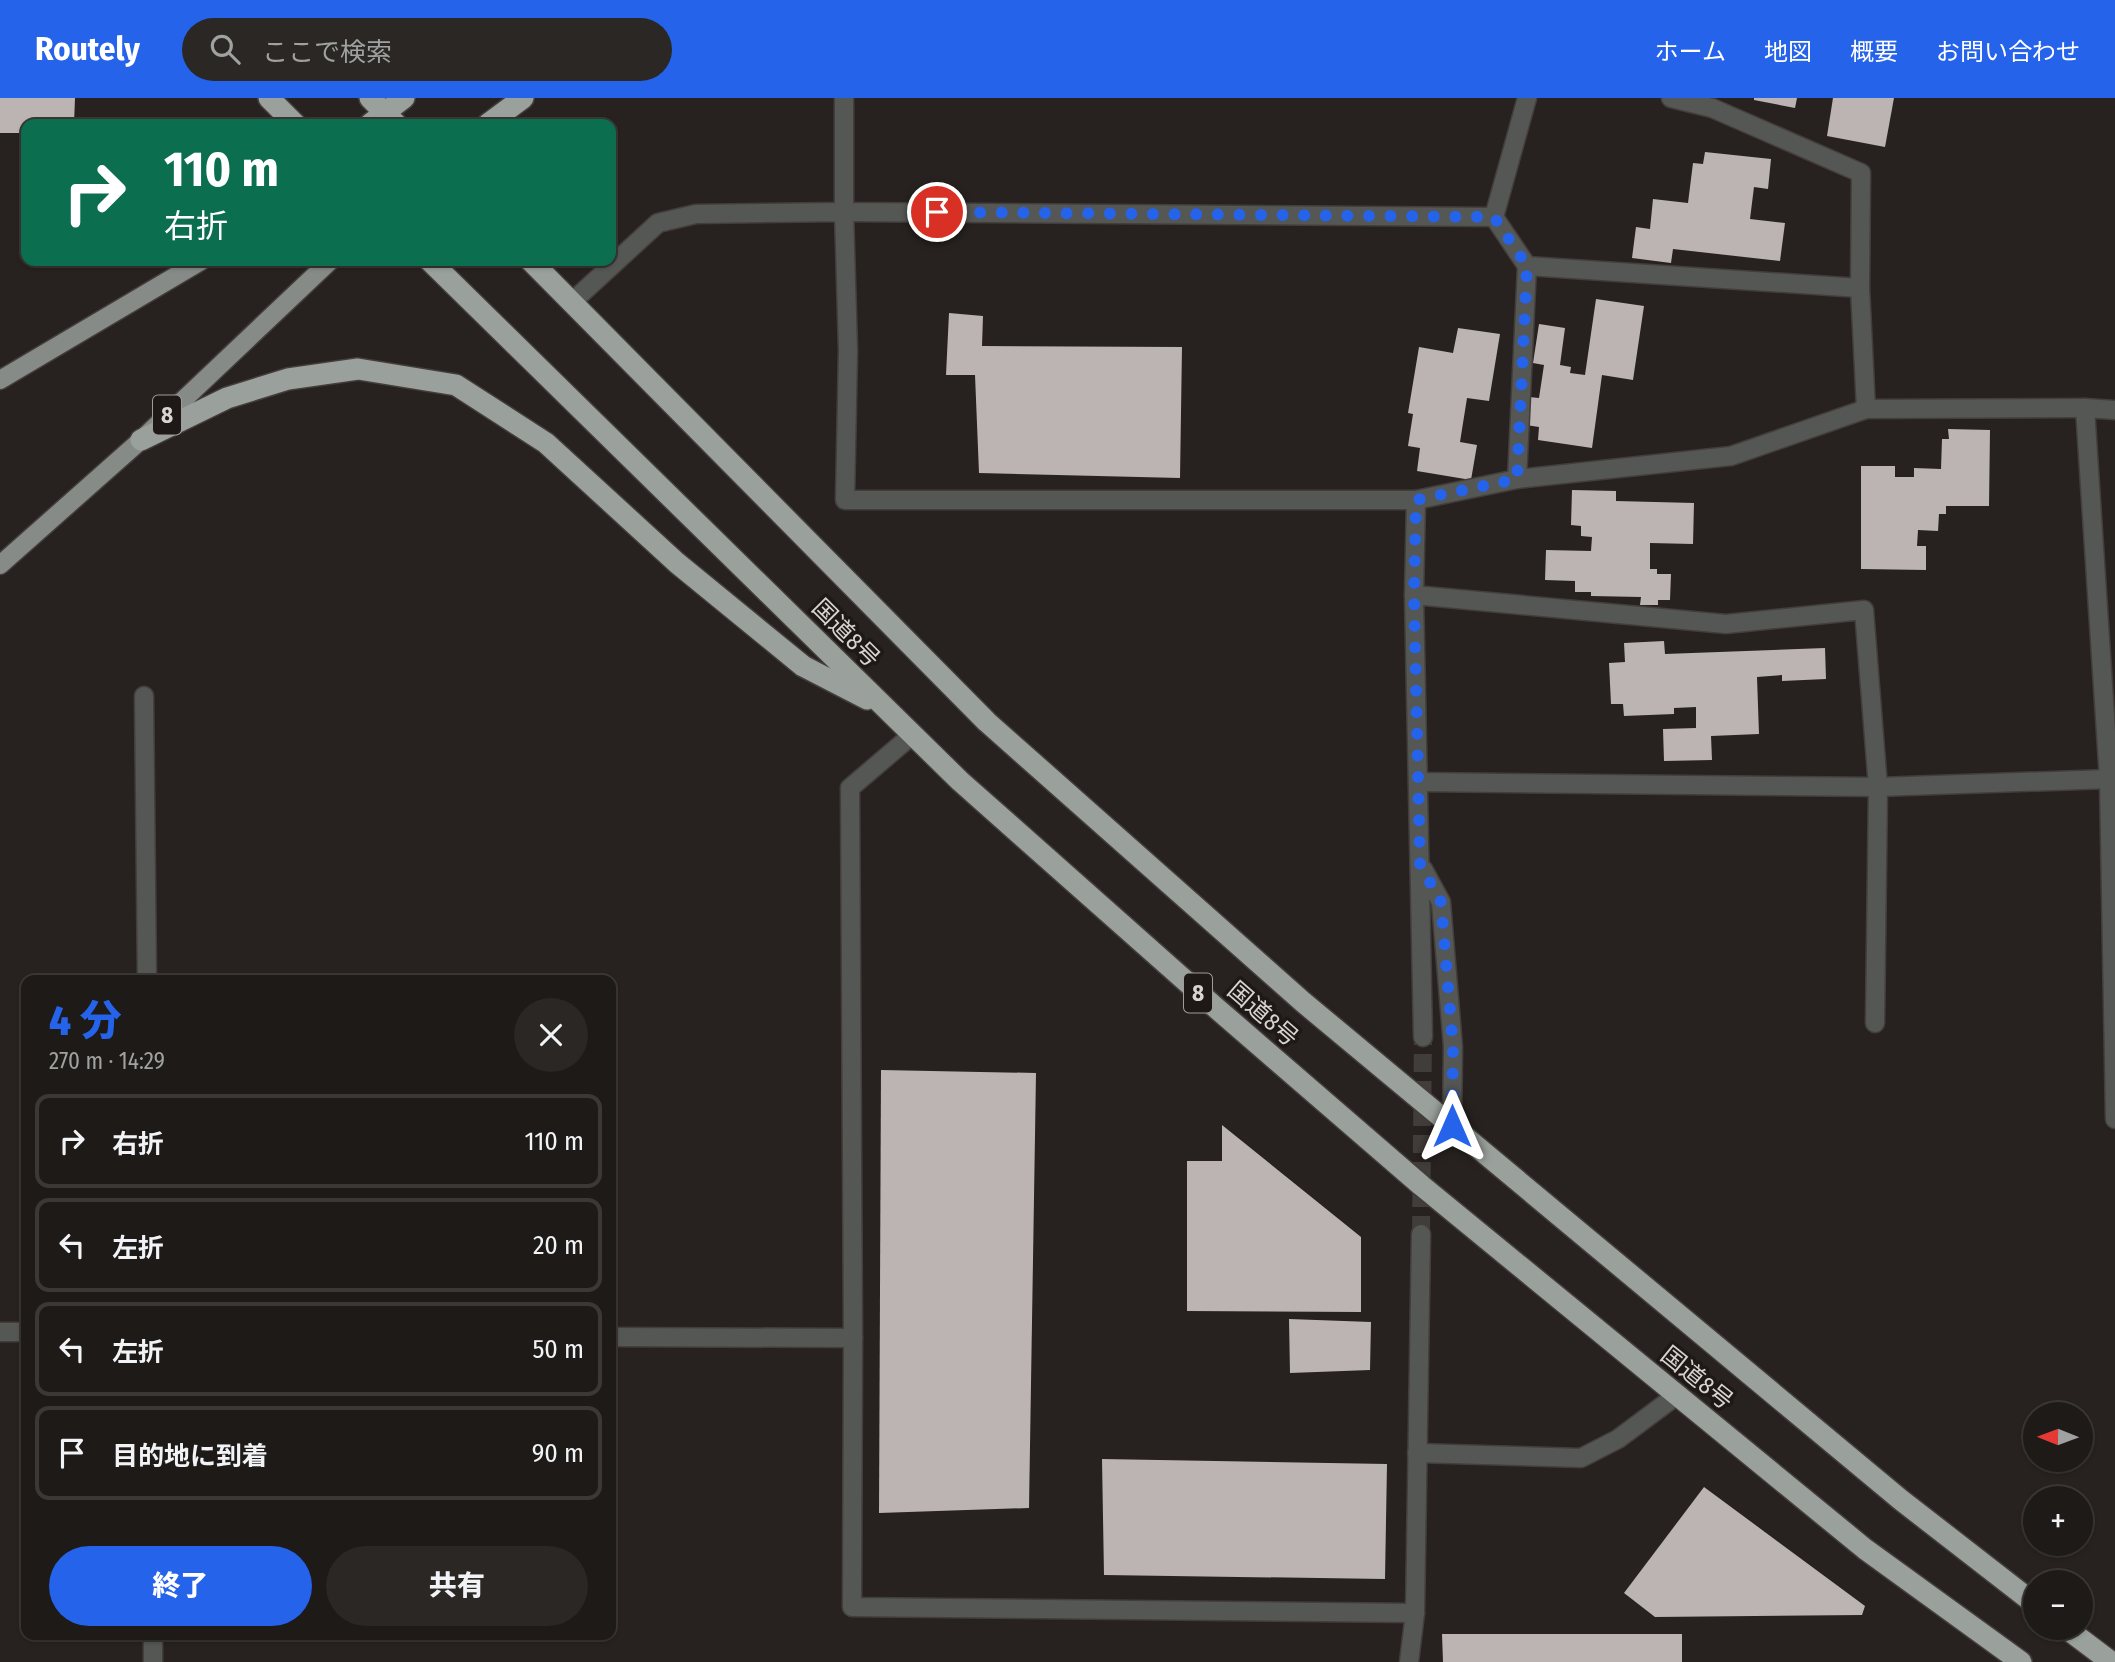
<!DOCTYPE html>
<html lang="ja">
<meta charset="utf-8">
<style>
body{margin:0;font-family:"Fira Sans Condensed","Noto Sans JP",sans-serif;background:#2a2724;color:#f1f3f6;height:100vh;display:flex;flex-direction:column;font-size:26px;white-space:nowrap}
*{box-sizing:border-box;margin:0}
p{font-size:23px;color:#a0a1a1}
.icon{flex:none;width:38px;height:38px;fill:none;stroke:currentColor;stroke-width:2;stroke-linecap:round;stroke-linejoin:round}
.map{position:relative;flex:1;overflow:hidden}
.sheet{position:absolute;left:21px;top:877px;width:595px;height:665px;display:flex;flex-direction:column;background:#1d1a17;border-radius:14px;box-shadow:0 2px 5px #0004,0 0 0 2px #3b3836}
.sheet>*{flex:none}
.banner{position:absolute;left:21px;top:21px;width:595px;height:147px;border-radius:14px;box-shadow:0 2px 5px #0004,0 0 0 2px #3b3836;background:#0b6e4f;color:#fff;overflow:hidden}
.needle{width:46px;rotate:271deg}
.fabs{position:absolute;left:2023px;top:1304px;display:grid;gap:14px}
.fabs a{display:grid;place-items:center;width:70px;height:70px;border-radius:50%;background:#1d1a17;box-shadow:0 2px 5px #0004,0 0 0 2px #3b3836;font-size:35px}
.pin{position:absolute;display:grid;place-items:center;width:60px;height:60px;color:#fff;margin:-30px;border:4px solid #fff;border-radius:50%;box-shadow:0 2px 7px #0007}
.me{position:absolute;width:77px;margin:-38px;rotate:0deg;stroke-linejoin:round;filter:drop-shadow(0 0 5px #0008)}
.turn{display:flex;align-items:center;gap:24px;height:147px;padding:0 28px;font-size:32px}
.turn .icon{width:91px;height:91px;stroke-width:2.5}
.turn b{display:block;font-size:49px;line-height:60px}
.round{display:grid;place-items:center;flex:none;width:74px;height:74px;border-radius:37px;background:#2a2724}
.overview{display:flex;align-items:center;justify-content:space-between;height:119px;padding:0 28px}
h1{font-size:42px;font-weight:800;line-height:52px;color:#2563eb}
.button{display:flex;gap:14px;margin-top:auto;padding:14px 28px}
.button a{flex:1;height:80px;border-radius:42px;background:#2563eb;color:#fff;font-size:28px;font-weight:800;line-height:80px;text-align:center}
.button a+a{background:#2a2724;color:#f1f3f6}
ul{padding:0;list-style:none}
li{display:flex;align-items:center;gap:21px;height:94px;margin:0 14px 10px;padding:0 14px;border:4px solid #3b3836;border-radius:14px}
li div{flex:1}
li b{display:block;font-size:26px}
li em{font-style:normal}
header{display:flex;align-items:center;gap:42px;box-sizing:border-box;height:98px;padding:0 35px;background:#2563eb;color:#fff}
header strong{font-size:33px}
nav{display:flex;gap:38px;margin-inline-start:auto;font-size:24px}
.search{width:490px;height:63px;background:#2a2724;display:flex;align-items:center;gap:18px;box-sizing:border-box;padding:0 24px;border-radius:38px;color:#a0a1a1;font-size:26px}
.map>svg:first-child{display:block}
.building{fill:#bcb4b2}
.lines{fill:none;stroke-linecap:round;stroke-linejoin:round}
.street-tunnel{stroke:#413d3a;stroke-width:18;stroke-dasharray:18 9;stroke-linecap:butt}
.lane-casing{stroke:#433e3b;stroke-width:21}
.street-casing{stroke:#433e3b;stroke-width:21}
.primary-casing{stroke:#433e3b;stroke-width:21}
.highway-casing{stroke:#433e3b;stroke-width:24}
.lane{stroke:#555755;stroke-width:18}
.street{stroke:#555755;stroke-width:18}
.primary{stroke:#868b87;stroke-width:18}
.highway{stroke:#9aa09b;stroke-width:21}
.route{stroke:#2563eb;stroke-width:12;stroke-dasharray:0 21.6}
.labels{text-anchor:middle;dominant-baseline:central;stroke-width:7;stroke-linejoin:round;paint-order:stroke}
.shield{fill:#1e1916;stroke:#a09c99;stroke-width:2}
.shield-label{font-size:23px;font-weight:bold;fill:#d7d4d1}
.street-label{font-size:24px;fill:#d7d4d1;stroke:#1e1916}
</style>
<header>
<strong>Routely</strong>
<div class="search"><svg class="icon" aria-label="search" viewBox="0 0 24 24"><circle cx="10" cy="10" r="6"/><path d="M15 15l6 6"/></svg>ここで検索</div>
<nav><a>ホーム</a><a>地図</a><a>概要</a><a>お問い合わせ</a></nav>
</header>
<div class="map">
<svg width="2115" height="1564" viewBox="0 0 2115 1564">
<rect width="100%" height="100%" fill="#27221f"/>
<g class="building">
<path d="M0,0H75L74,26H26V35H0Z"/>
<path d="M1754,0H1797L1795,10L1754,2Z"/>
<path d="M1833,0H1894L1885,49L1827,38Z"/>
<path d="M1705,54L1771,61L1768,91L1754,89L1750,121L1785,125L1780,163L1673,151L1671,165L1632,160L1636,129L1650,131L1653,101L1688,105L1693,65L1703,66Z"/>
<path d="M1596,201L1644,208L1633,282L1602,277L1592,350L1538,342L1539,329L1526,327L1529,299L1539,300L1544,267L1533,265L1539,226L1565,230L1560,267L1571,269L1570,275L1585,277Z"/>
<path d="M949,215L983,218L982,248L1182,249L1180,380L979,375L975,277H946Z"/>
<path d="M1458,230L1500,236L1489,303L1467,300L1460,344L1477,347L1471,382L1417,373L1420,350L1408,348L1413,316L1408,315L1419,249L1453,255Z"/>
<path d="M1948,331L1990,332L1989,408H1946V416H1939L1938,433L1918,432L1917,448H1926V472L1861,471V368H1895V379H1914V370L1941,371L1942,341H1949Z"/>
<path d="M1572,392L1616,393V403L1694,405L1693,446L1650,445V471H1657V476H1671L1670,502H1658V507H1640L1641,499L1591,498V494H1575V483L1545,482L1546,452L1591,453L1592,439L1581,438V428L1571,427Z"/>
<path d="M1664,543L1665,556L1825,550L1826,581L1782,583V577L1757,579L1759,636L1711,638L1712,662L1664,663L1663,631L1696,630V609L1674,610V616L1624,618L1623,606H1611L1609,565L1625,564L1624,545Z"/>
<path d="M881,972L1036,975L1029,1410L879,1415Z"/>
<path d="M1222,1027L1361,1139V1214L1187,1213V1063H1222Z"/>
<path d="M1289,1221L1371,1224L1370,1272L1290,1275Z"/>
<path d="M1102,1361L1387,1366L1385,1481L1104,1477Z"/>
<path d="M1704,1389L1865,1508L1862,1517L1655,1519L1624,1495Z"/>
<path d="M1442,1536H1682V1564H1443Z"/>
</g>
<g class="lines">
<path class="street-tunnel" d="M1421,1136L1423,939"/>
<defs>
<g id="lane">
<path d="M1671,0L1712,10L1861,75L1860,190L1866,311L2085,310"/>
<path d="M1527,168L1860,190"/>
<path d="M1517,381L1731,358L1866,311"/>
<path d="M1416,402L1517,381L1527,168L1494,119"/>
<path d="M1414,497L1726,526L1864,512L1878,689L1875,925"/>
</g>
<g id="street">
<path d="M844,0V114L1494,119L1527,0"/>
<path d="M572,204L658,125L696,116L844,114L848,252L845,402H1416L1414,497L1423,939"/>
<path d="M2115,312L2085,310L2109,681L2115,1021"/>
<path d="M144,598L147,882"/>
<path d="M1419,684L1878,689L2109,681"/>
<path d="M1423,771L1441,804L1453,949L1452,1028"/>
<path d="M0,1234H26"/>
<path d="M611,1239L853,1240L852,1509L1415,1515L1409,1564"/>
<path d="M853,1240L850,690L912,637"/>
<path d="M1417,1355L1581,1360L1618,1341L1677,1297"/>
<path d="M1415,1515L1421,1136"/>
<path d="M153,1536V1564"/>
</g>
<g id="primary">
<path d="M0,282L201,163"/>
<path d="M0,467L141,342L330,163"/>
</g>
<g id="highway">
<path d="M269,0L295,26"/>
<path d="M370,0L396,26"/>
<path d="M370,26L404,0"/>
<path d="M488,26L523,0"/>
<path d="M430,163L960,683L1215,909L1422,1088L1865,1451L2021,1564"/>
<path d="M531,163L987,624L1303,904L1901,1402L2035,1506"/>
<path d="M141,342L227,300L288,281L358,271L456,287L546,345L677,465L803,568L867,601"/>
<path d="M2066,1530L2111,1564"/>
</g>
</defs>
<use href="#lane" class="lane-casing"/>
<use href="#street" class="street-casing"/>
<use href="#primary" class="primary-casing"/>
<use href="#highway" class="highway-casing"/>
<use href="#lane" class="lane"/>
<use href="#street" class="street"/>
<use href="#primary" class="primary"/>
<use href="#highway" class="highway"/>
</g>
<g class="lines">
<path class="route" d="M937,114L1494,119L1527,168L1517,381L1416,402L1414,497L1420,766L1441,804L1453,949L1452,1028"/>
</g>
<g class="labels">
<g class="shield">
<rect x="153" y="297.5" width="28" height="39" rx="5"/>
<rect x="1184" y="875.5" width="28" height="39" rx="5"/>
</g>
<g class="shield-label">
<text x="167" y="317">8</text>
<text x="1198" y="895">8</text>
</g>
<g class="street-label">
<text transform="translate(846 535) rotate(45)">国道8号</text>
<text transform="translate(1263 916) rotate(41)">国道8号</text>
<text transform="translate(1697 1280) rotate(39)">国道8号</text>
</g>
</g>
</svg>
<div class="fabs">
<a><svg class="needle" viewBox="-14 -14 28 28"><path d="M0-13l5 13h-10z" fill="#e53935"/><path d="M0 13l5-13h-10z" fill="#a0a1a1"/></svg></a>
<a>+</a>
<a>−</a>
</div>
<div class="pin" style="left:937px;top:114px;background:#d93025"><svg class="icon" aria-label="arrive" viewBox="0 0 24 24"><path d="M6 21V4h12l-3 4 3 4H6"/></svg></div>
<svg class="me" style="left:1452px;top:1028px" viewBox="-20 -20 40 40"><path d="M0-17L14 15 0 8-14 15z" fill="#2563eb" stroke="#fff" stroke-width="4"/></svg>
<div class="banner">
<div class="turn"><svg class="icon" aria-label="right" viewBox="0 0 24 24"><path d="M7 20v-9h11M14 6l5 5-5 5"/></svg><div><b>110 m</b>右折</div></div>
</div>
<section class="sheet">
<div class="overview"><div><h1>4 分</h1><p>270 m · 14:29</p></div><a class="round"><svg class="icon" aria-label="close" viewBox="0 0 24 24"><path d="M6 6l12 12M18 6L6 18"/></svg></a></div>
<ul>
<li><svg class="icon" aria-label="right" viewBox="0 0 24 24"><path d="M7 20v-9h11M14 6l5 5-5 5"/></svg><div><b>右折</b></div><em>110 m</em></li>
<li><svg class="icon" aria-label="left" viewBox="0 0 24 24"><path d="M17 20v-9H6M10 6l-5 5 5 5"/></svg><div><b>左折</b></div><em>20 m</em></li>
<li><svg class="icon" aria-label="left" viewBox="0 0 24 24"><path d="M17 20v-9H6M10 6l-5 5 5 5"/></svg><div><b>左折</b></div><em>50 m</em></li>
<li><svg class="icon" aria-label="arrive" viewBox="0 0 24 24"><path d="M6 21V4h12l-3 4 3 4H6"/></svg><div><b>目的地に到着</b></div><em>90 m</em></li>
</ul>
<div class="button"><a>終了</a><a>共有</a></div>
</section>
</div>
